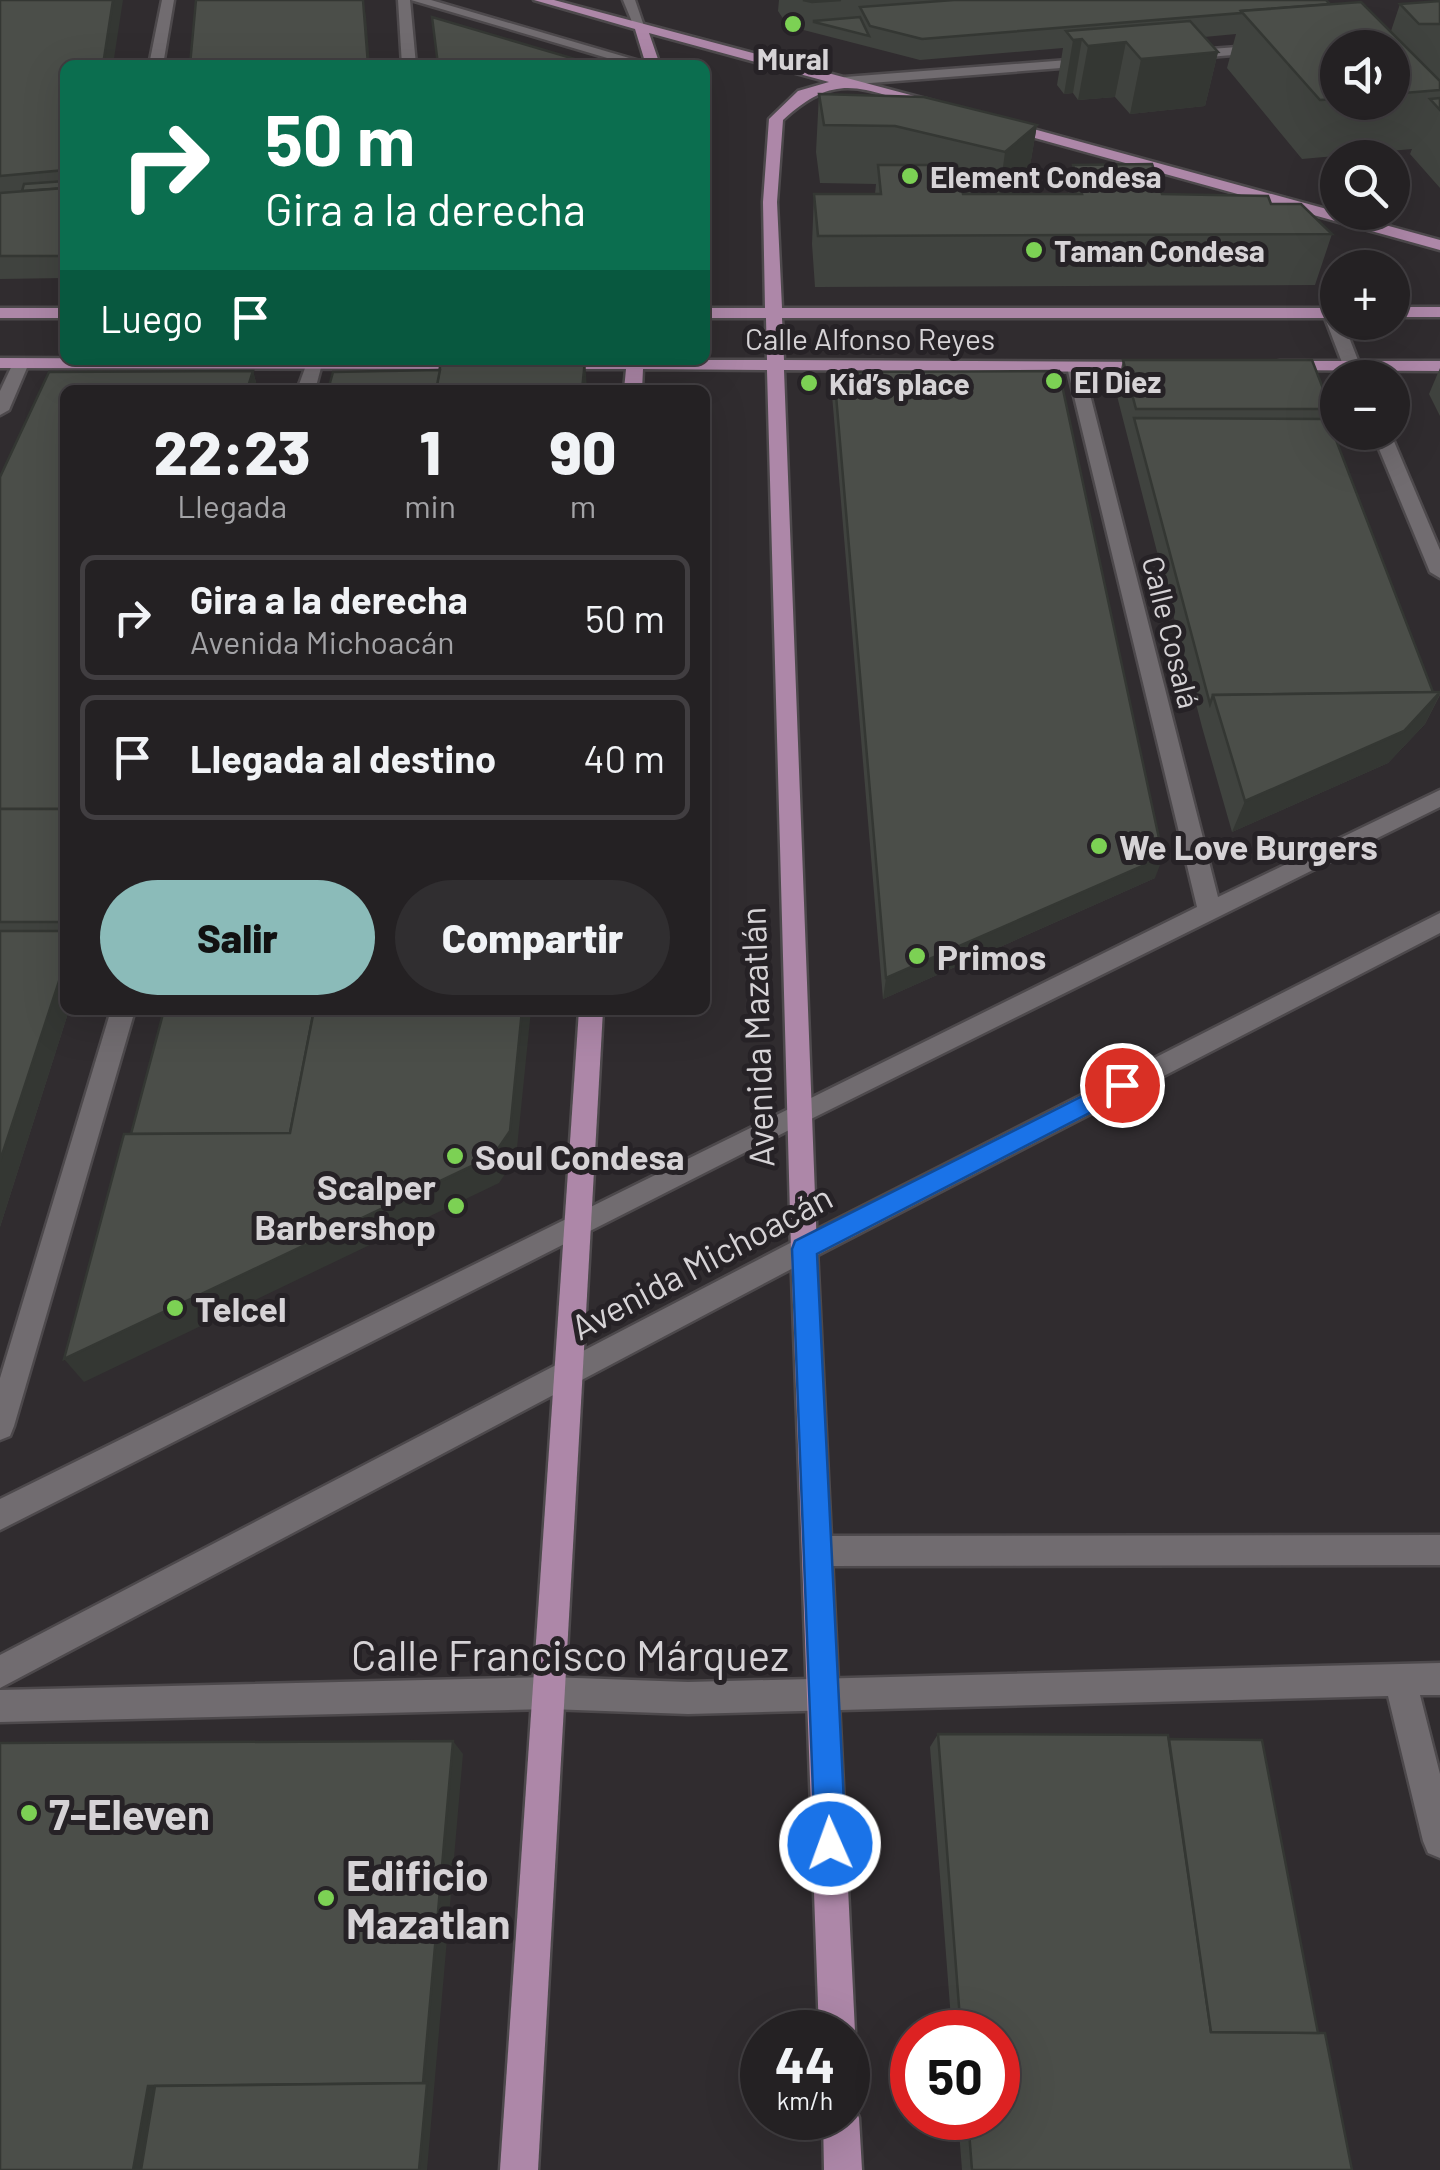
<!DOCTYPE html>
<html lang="es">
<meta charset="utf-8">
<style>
body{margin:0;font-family:Barlow,sans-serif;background:#302e30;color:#f1f3f6;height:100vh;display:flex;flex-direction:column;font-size:38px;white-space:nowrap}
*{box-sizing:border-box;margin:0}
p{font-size:32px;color:#a3a3a6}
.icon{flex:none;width:55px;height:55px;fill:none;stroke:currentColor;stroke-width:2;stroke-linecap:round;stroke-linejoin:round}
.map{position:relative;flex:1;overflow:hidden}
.details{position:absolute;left:60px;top:385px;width:650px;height:630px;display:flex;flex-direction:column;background:#242123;border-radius:15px;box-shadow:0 10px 40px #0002,0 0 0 2px #413e41}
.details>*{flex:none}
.top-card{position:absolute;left:60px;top:60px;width:650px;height:305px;border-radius:15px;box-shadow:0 10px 40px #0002,0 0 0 2px #413e41;background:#0b6e4f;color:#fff;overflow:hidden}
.controls{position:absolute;left:1320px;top:30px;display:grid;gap:20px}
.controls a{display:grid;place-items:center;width:90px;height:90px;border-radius:50%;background:#242123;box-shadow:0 10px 40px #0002,0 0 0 2px #413e41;font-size:50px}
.speed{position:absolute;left:740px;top:2010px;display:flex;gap:20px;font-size:50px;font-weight:700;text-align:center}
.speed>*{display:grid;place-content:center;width:130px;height:130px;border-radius:50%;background:#242123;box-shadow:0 10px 40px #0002,0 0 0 2px #413e41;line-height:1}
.speed small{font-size:25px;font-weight:400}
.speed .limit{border:15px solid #d22;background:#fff;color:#111}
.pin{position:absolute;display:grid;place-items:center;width:85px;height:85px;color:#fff;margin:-42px;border:5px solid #fff;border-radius:50%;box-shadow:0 2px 10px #0007}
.me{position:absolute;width:110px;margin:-55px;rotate:358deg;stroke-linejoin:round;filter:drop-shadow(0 0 8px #0008)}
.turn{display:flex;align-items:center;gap:35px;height:210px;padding:0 40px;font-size:45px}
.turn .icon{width:130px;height:130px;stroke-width:2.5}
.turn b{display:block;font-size:70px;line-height:85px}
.then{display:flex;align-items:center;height:95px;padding:0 40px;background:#0003;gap:20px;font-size:38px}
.eta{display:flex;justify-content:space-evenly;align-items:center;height:170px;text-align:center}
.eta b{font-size:60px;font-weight:800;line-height:70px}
.action{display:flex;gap:20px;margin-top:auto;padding:20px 40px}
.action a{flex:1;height:115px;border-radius:60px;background:#8bbbb9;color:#111;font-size:40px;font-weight:800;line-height:115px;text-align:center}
.action a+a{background:#302e30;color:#f1f3f6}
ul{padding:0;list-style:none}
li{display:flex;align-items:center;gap:30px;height:125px;margin:0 20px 15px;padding:0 20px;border:5px solid #413e41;border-radius:15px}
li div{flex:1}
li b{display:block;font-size:38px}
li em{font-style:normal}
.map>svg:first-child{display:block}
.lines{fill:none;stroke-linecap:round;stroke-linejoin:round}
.minor-casing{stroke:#4d494c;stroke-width:5}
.major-casing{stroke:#4d494c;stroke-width:5}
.minor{fill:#716c70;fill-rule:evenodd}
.major{fill:#ad87a8;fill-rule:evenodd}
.wall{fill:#40433f;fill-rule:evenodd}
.shaded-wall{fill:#343733}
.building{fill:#4b4e49;stroke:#343733;stroke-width:2.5}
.route{fill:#1a73e8;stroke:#114b97;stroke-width:2.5}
.poi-dot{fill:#7cd154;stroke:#262226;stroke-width:4}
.labels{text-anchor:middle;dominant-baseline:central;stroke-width:10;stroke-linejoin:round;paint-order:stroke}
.far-poi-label{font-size:30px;font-weight:bold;fill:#d6d3d6;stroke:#262226;text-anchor:start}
.far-street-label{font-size:30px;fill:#d6d3d6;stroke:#262226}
.poi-label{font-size:35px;font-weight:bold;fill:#d6d3d6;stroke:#262226;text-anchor:start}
.street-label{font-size:35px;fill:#d6d3d6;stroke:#262226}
.near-street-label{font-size:42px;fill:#d6d3d6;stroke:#262226}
.near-poi-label{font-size:42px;font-weight:bold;fill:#d6d3d6;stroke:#262226;text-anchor:start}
</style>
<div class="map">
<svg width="1440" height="2170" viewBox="0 0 1440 2170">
<rect width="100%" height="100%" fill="#302c2f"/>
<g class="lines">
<defs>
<g id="minor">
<path d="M162,0H174L163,65H149Z"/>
<path d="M398,0H410L416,65H402Z"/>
<path d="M411,0H431L653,65H631Z"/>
<path d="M623,0H635L645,29H635Z"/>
<path d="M1264,45L1271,49L1269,52L1184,59L1177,55L1184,51Z"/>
<path d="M1094,58L1099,59V65L845,85L838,81L845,77Z"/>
<path d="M1325,310L1338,311V322H1343L1365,378H1348L1323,313Z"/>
<path d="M15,359L29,363L9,410L0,415V391Z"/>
<path d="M308,360L322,364L315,390H297Z"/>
<path d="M1069,363L1083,367L1218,897L1440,790V807L811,1119L0,1530V1499L1197,907L1067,367Z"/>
<path d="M1372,432H1390L1440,550V578L1430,572Z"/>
<path d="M1440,913V933L814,1257L0,1688V1655L794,1241Z"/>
<path d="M111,1010H135L14,1426L10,1436L0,1440V1378Z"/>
<path d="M1440,1535V1565L819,1566L808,1562L804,1551L808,1540L819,1536Z"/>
<path d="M1440,1663V1695H1420L1440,1774V1858L1428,1853L1423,1841L1388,1696L688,1714L549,1709L0,1722V1690L549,1677L688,1682Z"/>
</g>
<g id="major">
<path d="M534,0H554L937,102V108L932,109C866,92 840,67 783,120L777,202L782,308H1338V318H782L784,360L1155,362L1163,367L1155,372L784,370L817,1249L855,2032L848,2046V2032H819L791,1249L767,370L643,369L642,390H624L626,369H550L542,364L546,360H767L766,318H705V308H765L763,202L769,119L798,91L829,82L649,33L660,65H646L635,29Z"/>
<path d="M1004,121L1440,240V250L999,128V122Z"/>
<rect x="1392" y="307" width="48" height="10"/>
<rect x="0" y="308" width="65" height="10"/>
<path d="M0,358L479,360L483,364L475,369L0,368Z"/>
<path d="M1280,361H1440V371L1274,370V362Z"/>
<path d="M579,1010H603L538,2170H500Z"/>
<path d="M848,2102L854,2105L859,2118L862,2170H824L823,2118H848Z"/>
</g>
</defs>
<use href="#minor" class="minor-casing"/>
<use href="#major" class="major-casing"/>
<use href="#minor" class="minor"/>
<use href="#major" class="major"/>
</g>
<g class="wall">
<path d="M0,0L65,65V278L0,279Z"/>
<path d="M779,0H1326L1330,4L1391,31L1400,4L1440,1V188L1410,154L1412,149L1302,159L1227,68L1236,34L1204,37L1218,52L1205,106L1130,114L1115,97L1078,100L1073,93L1064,94L1057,85L1063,48L920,60L788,26L778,11ZM1338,48H1392V102H1338Z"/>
<path d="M819,94L1037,125L1027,183L1016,194H1068L1073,165L1162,194L1271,204L1332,234L1315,285L815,287L812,244L814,194H875L876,184L820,183L816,152Z"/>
<path d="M1123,360L1331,409L1328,419L1433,692H1440V695L1425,724L1388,763L1232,832L1202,727L1116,392Z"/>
<path d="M1440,368V416L1429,394Z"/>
<path d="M253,371L258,390H65V1010H69L0,1227V477L49,372Z"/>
<path d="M834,372L1155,878L883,999L832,395Z"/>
<path d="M938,1734L1169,1739L1318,2033L1352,2170H962L958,2118H998V2032H952L930,1747Z"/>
</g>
<g class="shaded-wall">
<path d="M113,0H123L113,65H103Z"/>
<path d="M363,0L366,17L370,65H368Z"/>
<path d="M1082,39L1073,93L1064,94L1073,40Z"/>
<path d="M1126,42L1115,97L1078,100L1088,46Z"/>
<path d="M1218,52L1205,106L1130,114L1141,59Z"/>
<path d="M1037,125L1027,183L997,211L1005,152Z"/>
<path d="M585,360L587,390H582Z"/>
<path d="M253,371L258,390H247Z"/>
<path d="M1440,694L1425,724L1388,763L1232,832L1245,801Z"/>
<path d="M1163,857L1155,878L883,999L886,978Z"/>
<path d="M65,963V1010H69L0,1227V1161Z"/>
<path d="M522,1010H531L516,1158L499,1183L84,1382L64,1359Z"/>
<path d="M453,1741L463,1754L427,2170H419L423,2083Z"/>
<path d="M148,2086H171L157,2170H133Z"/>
</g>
<g class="building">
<path d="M0,0H113L103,65H65V170L0,176Z"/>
<path d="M196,0H363L368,65H190Z"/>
<path d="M803,0H841L812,2Z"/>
<path d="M954,0H1326L1330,4L1241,11V13L922,39L870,26L860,7Z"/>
<path d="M1440,1V24H1419L1400,4Z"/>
<path d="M1361,2L1440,81V90L1392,94V48H1338V99L1320,100L1241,11Z"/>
<path d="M432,17L595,65H596H438Z"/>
<path d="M860,17L869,36L814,22V21Z"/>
<path d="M1190,21L1218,52L1141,59L1126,42L1088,46L1082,39L1073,40L1066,31Z"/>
<path d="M819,94L924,97L1037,125L1005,152L895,126L824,125Z"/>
<path d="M1440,98V110L1430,99Z"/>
<path d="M1152,164L1162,194L1268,196L1271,204H1301L1332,234L818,236L814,194H881L878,165H957L963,194H1082L1073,165Z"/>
<path d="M65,181V188L22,191L24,184Z"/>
<path d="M65,188V256H0V193Z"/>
<path d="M585,360L582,390H436L441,361Z"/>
<path d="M1123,360H1312L1331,409H1136Z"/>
<path d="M440,370L436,390H328L333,372Z"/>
<path d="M253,371L247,390H65V809H0V477L49,372Z"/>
<path d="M1059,371L1163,857L886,978L834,372Z"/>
<path d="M1134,418L1328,419L1433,692L1213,695L1210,704Z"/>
<path d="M1440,692L1404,731L1245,801L1213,695Z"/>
<rect x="0" y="809" width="65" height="113"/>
<path d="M0,931H65V963L0,1161Z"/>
<path d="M164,1010H314L290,1133L131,1134Z"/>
<path d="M314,1010H522L510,1131L493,1156L64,1359L124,1134L290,1133Z"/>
<path d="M938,1734L1168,1735L1211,2032L1325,2033L1352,2170H972L968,2118H998V2032H961Z"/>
<path d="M1169,1739L1262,1740L1318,2033L1211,2032Z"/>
<path d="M453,1741L423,2083L148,2086L133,2170H0V1743Z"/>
<path d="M427,2083L419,2170H141L155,2086Z"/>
</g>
<path class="route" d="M1122,1076L1130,1079L1133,1085L1130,1092L817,1254L846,1844L841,1855L830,1860L819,1855L815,1844L792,1249L795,1241Z"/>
<g class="poi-dot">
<circle cx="793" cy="24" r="10"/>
<circle cx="910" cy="176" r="10"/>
<circle cx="1034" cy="250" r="10"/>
<circle cx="1054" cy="381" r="10"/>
<circle cx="809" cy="383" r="10"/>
<circle cx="1099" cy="846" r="10"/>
<circle cx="917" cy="956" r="10"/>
<circle cx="455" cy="1156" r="10"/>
<circle cx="456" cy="1206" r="10"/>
<circle cx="175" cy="1308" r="10"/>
<circle cx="29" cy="1813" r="10"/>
<circle cx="326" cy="1898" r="10"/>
</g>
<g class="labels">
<g class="far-poi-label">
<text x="793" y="58" text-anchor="middle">Mural</text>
<text x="930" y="176">Element Condesa</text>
<text x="1054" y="250">Taman Condesa</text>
<text x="1074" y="381">El Diez</text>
<text x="829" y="383">Kid’s place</text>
</g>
<g class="far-street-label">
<text x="870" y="338">Calle Alfonso Reyes</text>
<text transform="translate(1172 632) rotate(76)">Calle Cosalá</text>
</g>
<g class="poi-label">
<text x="1119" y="846">We Love Burgers</text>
<text x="937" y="956">Primos</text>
<text x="475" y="1156">Soul Condesa</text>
<text x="436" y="1186" text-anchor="end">Scalper<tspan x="436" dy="40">Barbershop</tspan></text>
<text x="195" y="1308">Telcel</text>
</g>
<g class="street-label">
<text transform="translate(756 1037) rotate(-92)">Avenida Mazatlán</text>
<text transform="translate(701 1261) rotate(-28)">Avenida Michoacán</text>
</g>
<g class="near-street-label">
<text x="570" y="1654">Calle Francisco Márquez</text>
</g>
<g class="near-poi-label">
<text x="49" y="1813">7-Eleven</text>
<text x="346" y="1874">Edificio<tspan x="346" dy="48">Mazatlan</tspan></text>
</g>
</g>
</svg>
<div class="controls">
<a><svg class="icon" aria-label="sound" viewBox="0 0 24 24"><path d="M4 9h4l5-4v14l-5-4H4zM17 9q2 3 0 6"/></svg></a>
<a><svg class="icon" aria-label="search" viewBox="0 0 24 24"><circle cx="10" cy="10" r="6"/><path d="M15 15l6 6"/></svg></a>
<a>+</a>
<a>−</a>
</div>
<div class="speed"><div>44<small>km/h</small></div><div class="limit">50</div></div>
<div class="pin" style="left:1122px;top:1085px;background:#d93025"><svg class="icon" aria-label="arrive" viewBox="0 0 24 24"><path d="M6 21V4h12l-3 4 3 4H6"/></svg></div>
<svg class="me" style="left:830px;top:1844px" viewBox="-20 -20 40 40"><circle r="17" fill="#1a73e8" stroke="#fff" stroke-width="3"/><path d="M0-11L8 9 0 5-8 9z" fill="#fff"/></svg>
<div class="top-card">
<div class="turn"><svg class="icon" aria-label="right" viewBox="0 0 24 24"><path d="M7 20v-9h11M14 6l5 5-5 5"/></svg><div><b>50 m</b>Gira a la derecha</div></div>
<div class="then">Luego<svg class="icon" aria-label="arrive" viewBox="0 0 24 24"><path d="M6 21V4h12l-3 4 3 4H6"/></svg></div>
</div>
<section class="details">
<div class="eta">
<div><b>22:23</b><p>Llegada</p></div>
<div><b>1</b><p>min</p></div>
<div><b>90</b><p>m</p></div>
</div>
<ul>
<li><svg class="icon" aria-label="right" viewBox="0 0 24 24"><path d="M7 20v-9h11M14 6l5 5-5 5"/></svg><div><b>Gira a la derecha</b><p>Avenida Michoacán</p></div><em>50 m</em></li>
<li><svg class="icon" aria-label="arrive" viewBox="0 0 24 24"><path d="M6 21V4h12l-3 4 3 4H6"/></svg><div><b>Llegada al destino</b></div><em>40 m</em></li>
</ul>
<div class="action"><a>Salir</a><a>Compartir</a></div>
</section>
</div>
